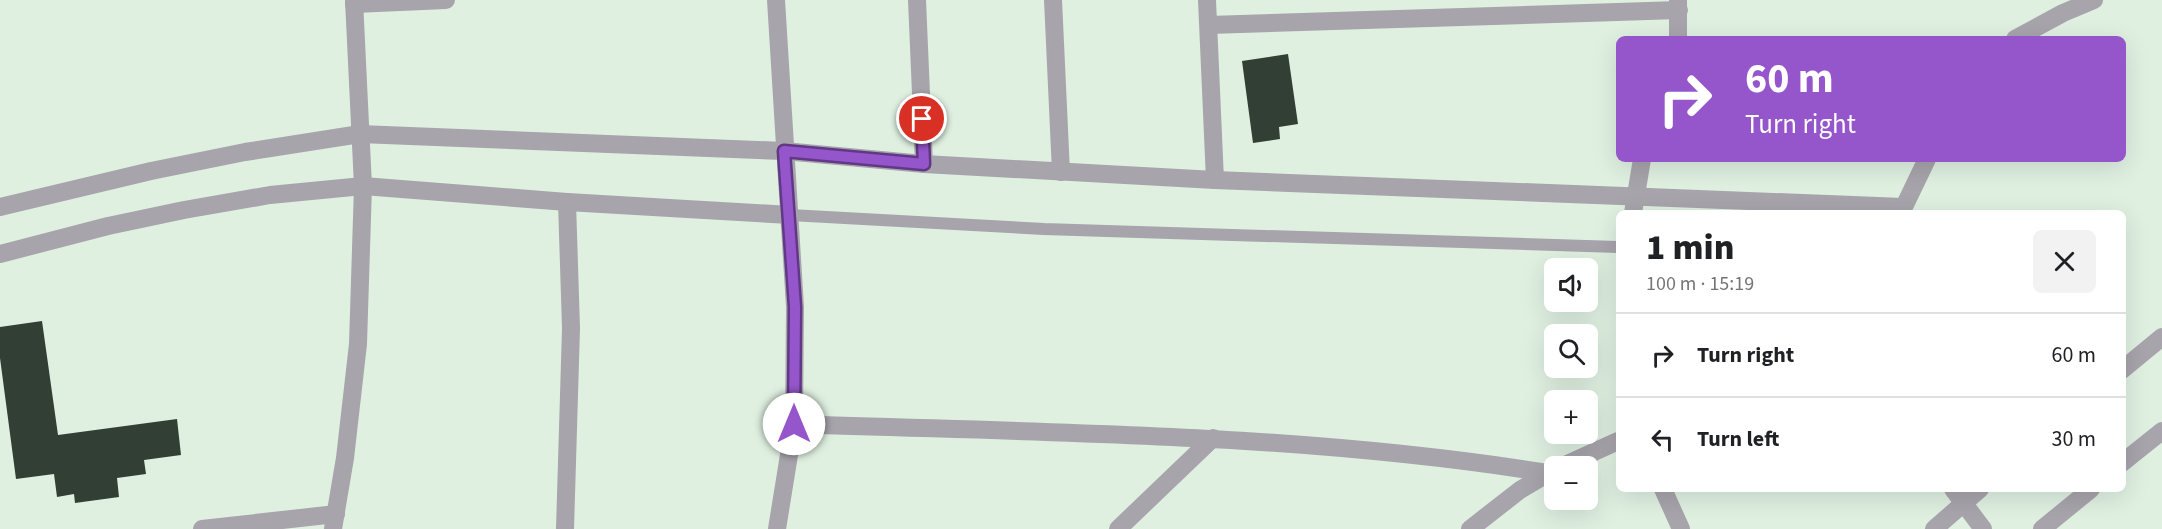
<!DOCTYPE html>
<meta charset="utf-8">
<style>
body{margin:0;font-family:"Source Sans 3",sans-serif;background:#f2f2f2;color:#202124;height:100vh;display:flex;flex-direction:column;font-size:22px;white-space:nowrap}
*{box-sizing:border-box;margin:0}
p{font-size:20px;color:#757577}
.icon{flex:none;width:33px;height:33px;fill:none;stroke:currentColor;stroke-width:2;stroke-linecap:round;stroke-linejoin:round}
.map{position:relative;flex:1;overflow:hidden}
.panel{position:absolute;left:1616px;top:210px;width:510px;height:282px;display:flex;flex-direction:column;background:#fff;border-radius:9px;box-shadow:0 6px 24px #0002}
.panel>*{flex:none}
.hud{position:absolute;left:1616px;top:36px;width:510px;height:126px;border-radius:9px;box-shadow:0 6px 24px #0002;background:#9556cc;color:#fff;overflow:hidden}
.tools{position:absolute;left:1544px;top:258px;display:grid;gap:12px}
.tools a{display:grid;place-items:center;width:54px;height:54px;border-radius:9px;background:#fff;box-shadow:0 6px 24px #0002;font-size:30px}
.pin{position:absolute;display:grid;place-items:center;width:51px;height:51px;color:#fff;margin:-26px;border:3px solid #fff;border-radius:50%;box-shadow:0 2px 6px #0007}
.me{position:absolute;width:66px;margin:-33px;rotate:0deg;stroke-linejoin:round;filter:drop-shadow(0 0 4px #0008)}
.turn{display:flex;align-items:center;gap:21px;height:126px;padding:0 30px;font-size:27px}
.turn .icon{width:78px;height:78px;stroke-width:2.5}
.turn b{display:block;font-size:42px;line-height:51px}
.round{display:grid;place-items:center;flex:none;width:63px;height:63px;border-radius:9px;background:#f2f2f2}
.overview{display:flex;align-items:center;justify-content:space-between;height:102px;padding:0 30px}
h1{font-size:36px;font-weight:800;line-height:45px}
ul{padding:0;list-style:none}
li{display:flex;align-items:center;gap:18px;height:84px;padding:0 30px;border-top:2px solid #e0e0e0}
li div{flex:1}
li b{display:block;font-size:22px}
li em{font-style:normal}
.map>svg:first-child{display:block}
.building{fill:#313f34}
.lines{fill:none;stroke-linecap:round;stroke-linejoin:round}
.service{stroke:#a8a4ac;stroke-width:12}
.minor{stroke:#a8a4ac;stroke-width:18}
.route-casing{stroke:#613885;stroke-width:15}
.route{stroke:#9556cc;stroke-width:10}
</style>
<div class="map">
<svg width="2162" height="529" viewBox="0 0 2162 529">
<rect width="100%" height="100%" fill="#dff0e1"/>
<g class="building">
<path d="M1288,54L1298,124L1279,127L1280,139L1253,143L1242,61Z"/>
<path d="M42,321L58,435L177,419L181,455L144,460L146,474L117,478L119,497L75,503L74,494L57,497L54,474L16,479L0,358V327Z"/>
</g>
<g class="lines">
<path class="service" d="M790,215L1044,229L1618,247"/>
<g class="minor">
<path d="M776,0L795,307L794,424L777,529"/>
<path d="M917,0L924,164"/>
<path d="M1053,0L1061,172"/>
<path d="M1207,0L1215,180"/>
<path d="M1678,0V39"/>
<path d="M354,4L446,0"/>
<path d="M1209,25L1679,10"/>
<path d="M2015,39L2063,13L2094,0"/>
<path d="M0,207L151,171L245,152L360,134L784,151L924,164L1215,180L1903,207"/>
<path d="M1633,213L1642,159"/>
<path d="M1901,213L1927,159"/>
<path d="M0,254L108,226L184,210L270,195L363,186L567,202L790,215"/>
<path d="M2122,370L2162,337"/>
<path d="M794,424C1046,433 1299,433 1548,473"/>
<path d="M2122,463L2162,431"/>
<path d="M1563,466L1618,441"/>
<path d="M1663,489L1681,529"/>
<path d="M1953,489L1983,529"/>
<path d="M202,529L336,514"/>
<path d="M333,529L345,458L358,344L363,186L354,0"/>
<path d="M565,529L571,328L567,202"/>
<path d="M1118,529L1213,438"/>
<path d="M1470,529L1520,490L1552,471"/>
<path d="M1934,529L1980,489"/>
<path d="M2042,529L2091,489"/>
</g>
</g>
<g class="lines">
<defs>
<path id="route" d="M794,424L795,307L784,151L924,164L922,119"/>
</defs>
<use href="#route" class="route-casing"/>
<use href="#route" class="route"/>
</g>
</svg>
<div class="tools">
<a><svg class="icon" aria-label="sound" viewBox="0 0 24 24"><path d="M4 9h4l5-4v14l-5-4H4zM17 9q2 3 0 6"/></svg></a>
<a><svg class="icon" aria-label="search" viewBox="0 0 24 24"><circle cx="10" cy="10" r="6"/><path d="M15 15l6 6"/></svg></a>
<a>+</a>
<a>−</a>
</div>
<div class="pin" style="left:922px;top:119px;background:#d93025"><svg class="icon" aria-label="arrive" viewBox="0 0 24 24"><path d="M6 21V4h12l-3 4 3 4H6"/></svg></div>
<svg class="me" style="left:794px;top:424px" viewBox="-20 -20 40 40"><circle r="19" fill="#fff"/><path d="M0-13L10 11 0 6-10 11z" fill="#9556cc"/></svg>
<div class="hud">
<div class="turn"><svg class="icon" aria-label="right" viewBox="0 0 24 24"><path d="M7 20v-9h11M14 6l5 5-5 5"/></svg><div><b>60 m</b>Turn right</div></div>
</div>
<section class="panel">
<div class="overview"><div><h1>1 min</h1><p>100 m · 15:19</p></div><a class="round"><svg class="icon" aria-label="close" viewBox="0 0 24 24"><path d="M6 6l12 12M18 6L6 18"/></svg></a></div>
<ul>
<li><svg class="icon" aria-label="right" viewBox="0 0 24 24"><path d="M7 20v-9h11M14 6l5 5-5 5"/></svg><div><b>Turn right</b></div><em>60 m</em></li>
<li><svg class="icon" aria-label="left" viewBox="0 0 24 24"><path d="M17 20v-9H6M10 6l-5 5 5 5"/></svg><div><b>Turn left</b></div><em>30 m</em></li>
</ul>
</section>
</div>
